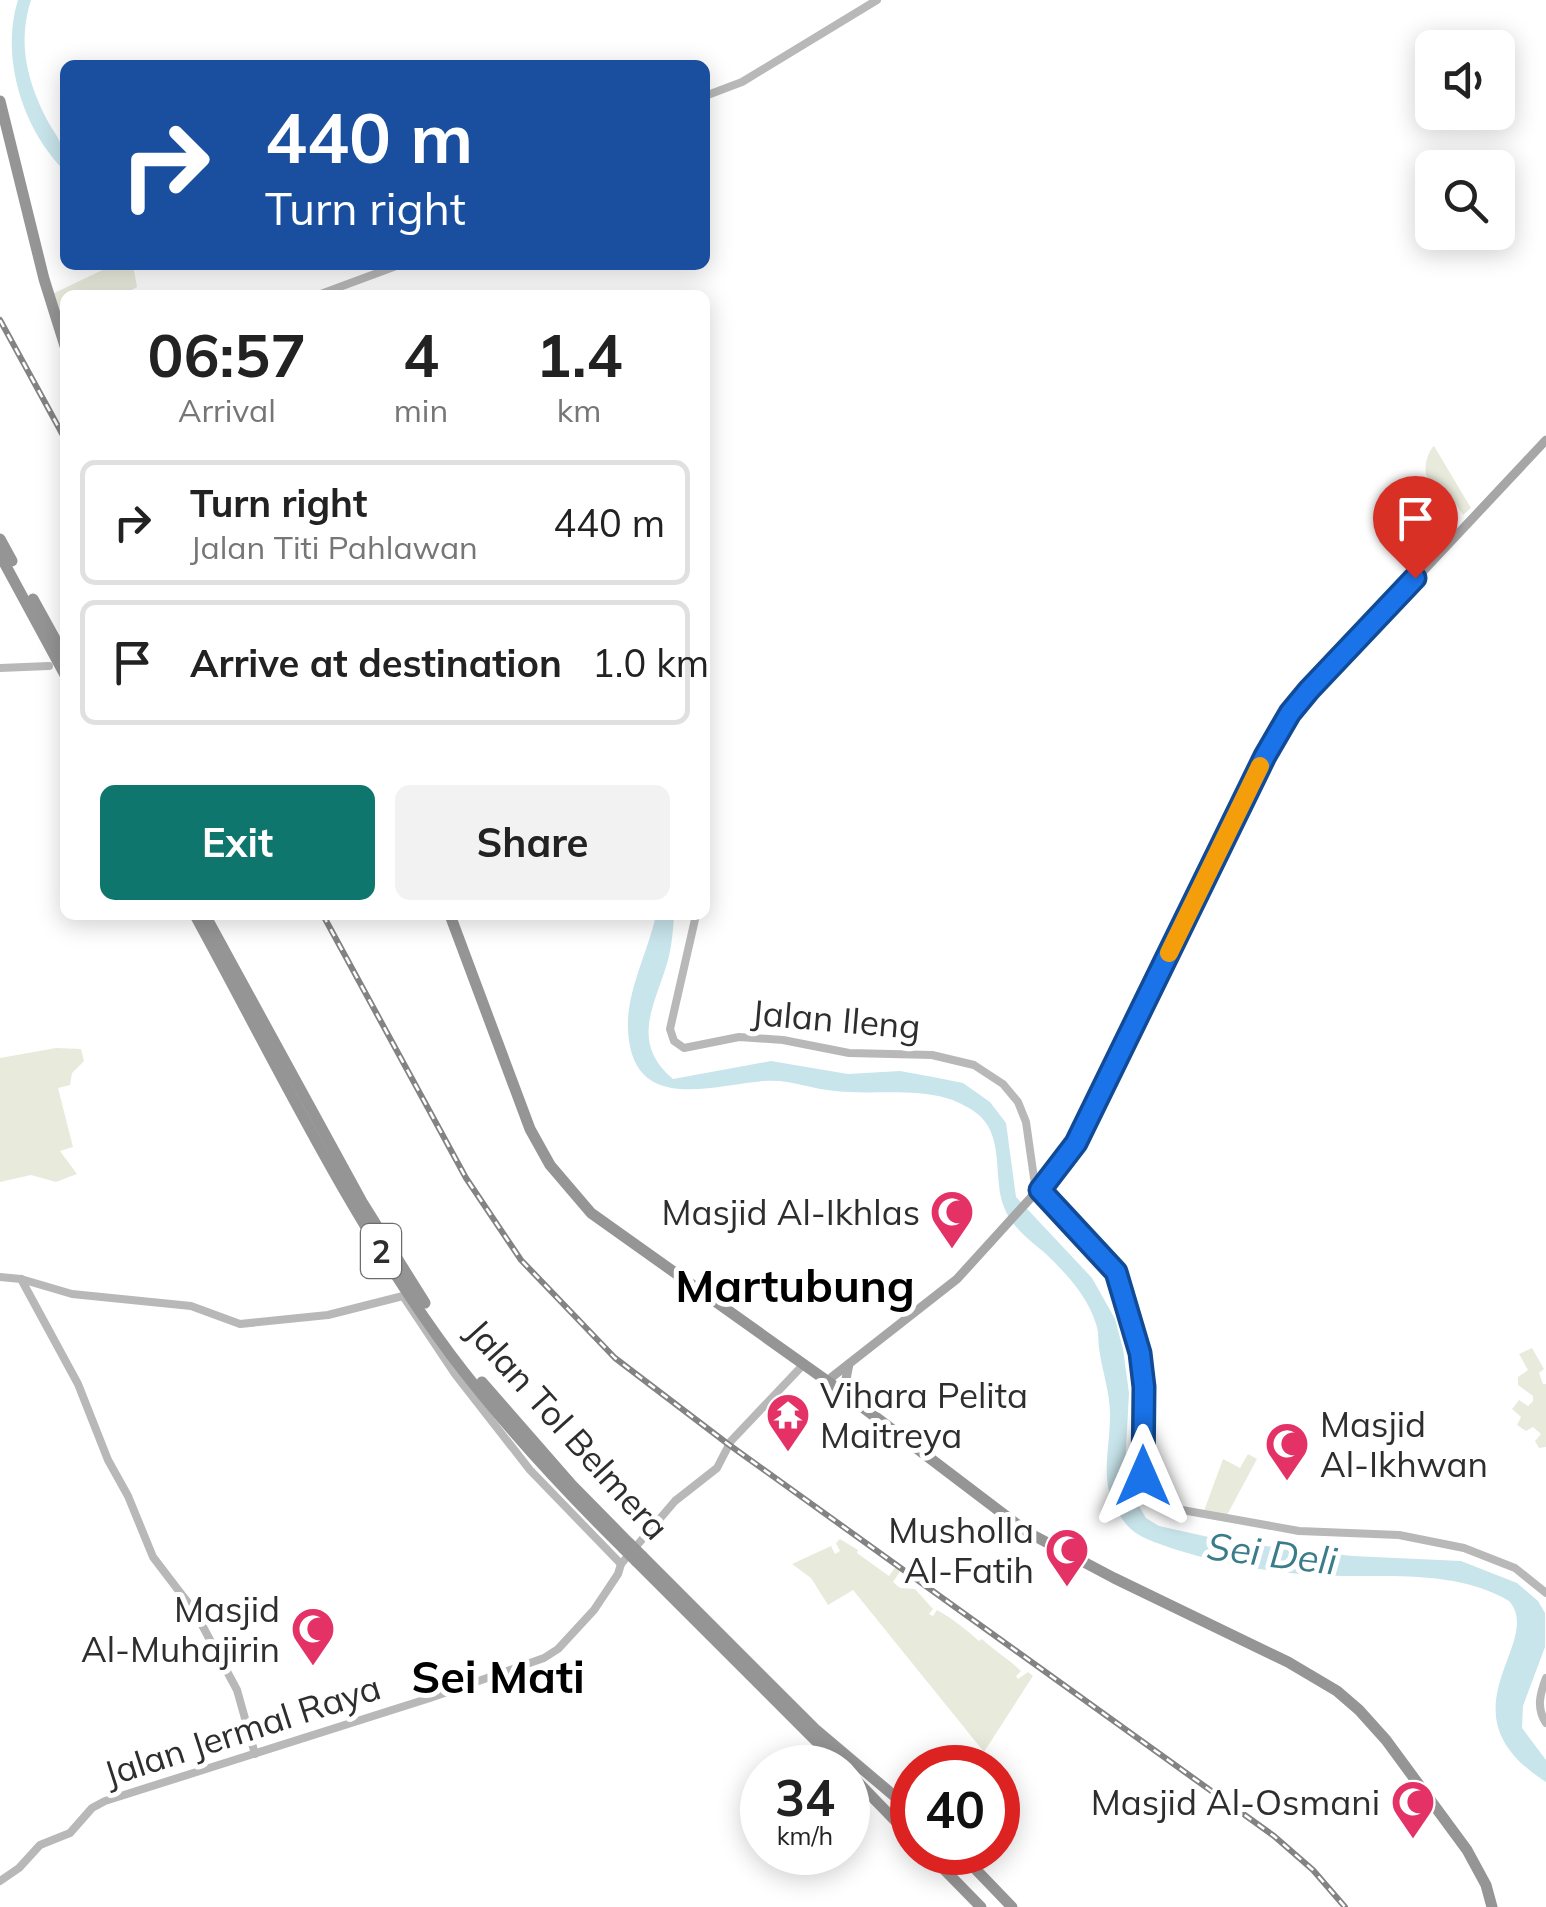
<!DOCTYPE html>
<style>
body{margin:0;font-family:Mulish,sans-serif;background:#f2f2f2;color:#222;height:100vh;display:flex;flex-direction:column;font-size:38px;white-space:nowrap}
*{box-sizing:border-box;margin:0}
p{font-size:32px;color:#767676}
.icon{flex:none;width:55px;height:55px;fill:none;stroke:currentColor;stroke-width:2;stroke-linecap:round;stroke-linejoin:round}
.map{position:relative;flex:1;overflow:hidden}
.sheet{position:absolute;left:60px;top:290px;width:650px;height:630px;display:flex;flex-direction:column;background:#fff;border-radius:15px;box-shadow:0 5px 25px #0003}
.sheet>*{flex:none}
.hud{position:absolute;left:60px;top:60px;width:650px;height:210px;border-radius:15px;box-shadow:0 5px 25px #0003;background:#1a4fa0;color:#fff;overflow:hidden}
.buttons{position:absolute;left:1415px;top:30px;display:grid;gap:20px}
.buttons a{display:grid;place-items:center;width:100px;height:100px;border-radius:15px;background:#fff;box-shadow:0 5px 25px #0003;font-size:50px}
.speed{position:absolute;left:740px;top:1745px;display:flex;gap:20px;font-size:50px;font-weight:700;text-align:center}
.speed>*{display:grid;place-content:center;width:130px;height:130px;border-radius:50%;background:#fff;box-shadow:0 5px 25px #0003;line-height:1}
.speed small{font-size:25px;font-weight:400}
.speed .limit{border:15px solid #d22;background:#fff;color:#111}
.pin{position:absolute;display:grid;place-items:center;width:85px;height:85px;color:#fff;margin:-102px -42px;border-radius:50% 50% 50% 0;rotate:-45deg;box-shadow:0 0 10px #0007}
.pin .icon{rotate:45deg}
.me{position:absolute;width:110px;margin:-55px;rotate:0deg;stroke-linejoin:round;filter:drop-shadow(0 0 8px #0008)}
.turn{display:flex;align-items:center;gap:35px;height:210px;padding:0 40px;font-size:45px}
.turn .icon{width:130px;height:130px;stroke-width:2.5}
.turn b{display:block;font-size:70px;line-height:85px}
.eta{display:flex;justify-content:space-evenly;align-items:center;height:170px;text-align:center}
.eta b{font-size:60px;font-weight:700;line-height:70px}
.cta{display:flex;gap:20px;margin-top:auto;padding:20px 40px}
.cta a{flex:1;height:115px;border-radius:15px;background:#0f766e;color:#fff;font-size:40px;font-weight:700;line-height:115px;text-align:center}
.cta a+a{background:#f2f2f2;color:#222}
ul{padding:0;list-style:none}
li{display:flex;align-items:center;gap:30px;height:125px;margin:0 20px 15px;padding:0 20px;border:5px solid #e0e0e0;border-radius:15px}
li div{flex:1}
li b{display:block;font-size:38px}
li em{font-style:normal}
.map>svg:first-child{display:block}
.green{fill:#e8ebdc}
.water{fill:#c8e5eb}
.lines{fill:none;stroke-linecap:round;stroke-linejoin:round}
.secondary{stroke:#b8b8b8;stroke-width:8}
.primary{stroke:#a6a6a6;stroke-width:9}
.highway{stroke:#959595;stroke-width:11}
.rail-casing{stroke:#838383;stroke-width:6}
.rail{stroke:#fff;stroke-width:2.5;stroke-dasharray:8;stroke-linecap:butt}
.highway-bridge{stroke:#959595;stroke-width:11}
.route-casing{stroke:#114b97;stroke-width:25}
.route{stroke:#1a73e8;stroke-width:18}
.slow{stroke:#f59e0b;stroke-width:18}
.labels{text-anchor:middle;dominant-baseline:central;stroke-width:10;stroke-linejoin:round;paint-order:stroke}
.shield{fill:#fff;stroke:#6d6d6d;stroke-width:2.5}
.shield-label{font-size:32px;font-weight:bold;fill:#2e2e2e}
.street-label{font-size:35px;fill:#2e2e2e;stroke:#fff}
.poi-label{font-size:35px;fill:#2e2e2e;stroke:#fff;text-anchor:end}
.water-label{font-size:38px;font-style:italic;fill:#3b7c8a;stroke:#fff}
.district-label{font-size:45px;font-weight:bold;fill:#000;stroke:#fff}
</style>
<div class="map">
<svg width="1546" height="1907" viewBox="0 0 1546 1907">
<rect width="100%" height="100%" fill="#fff"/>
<g class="green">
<path d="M113,265H133L137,287L123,295H65V340L48,296Z"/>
<path d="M1434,446L1471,508L1463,515L1446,489L1406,514L1396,502L1428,479C1422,469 1428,451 1434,446Z"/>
<path d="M56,1048L81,1049L84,1061L72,1073L70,1085L58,1088L73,1147L60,1151L77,1174L56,1182L31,1175L0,1182V1058Z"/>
<path d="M1532,1348L1544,1369L1539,1373L1543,1384H1546V1447L1539,1448L1535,1441L1541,1434L1533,1427L1526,1431L1517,1425L1521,1417L1512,1409L1519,1400L1528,1406L1533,1401V1396L1518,1385V1377L1528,1370L1519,1354Z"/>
<path d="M1248,1454L1257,1459L1227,1515L1204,1511L1223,1459L1240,1468Z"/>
<path d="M840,1539L858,1550L857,1553L889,1576L896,1566L901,1570L893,1582L900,1588L915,1589L933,1609L929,1614L933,1616L937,1610C952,1618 968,1631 979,1641L982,1639C996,1652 1006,1657 1021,1671L1016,1676L1018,1679L1028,1672L1033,1676L984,1752L853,1590L828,1605L811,1578L792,1564L831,1546L835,1554L840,1551L836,1543Z"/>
</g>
<g class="water">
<path d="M18,0H31C18,41 26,76 44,114C57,140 65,140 65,171C23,130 0,57 18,0Z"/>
<path d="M656,915H674C673,934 671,953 665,970C651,1012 633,1045 673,1079L771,1061L848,1074L900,1071L933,1077L963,1083L990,1102L1006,1123L1016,1197L1092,1278L1115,1319L1123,1349L1129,1393L1125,1467L1128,1487L1146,1518L1159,1526L1231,1542L1352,1556L1461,1561L1517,1583L1538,1601L1545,1613V1647L1523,1706L1522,1728L1546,1760V1782C1436,1712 1546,1643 1509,1601C1453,1567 1376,1579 1314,1575C1268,1572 1218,1563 1174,1549C1158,1543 1137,1538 1126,1524C1097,1487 1109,1460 1110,1418C1111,1395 1102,1371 1099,1348C1098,1340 1099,1332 1096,1324C1088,1297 1066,1273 1046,1254C1031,1241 1011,1227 1004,1207C993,1180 1004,1140 981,1117C973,1109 957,1101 946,1098C911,1088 871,1095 835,1091C812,1089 788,1079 765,1081C712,1085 632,1115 628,1030C626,992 648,952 656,915Z"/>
</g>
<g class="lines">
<g class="secondary">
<path d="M705,96L742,82L877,0"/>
<path d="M318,295L399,265"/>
<path d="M0,668L49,666"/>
<path d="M696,915L670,1029L674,1041L684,1048L739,1037L783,1040L849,1053L932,1055L974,1065L1003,1084L1018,1102L1026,1122L1035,1185L1115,1272L1140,1353L1144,1387L1143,1476L1172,1505L1182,1510L1299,1531L1399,1535L1464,1548L1515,1568L1546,1593"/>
<path d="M0,1277L21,1279L72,1294L191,1306L240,1324L328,1315L403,1296L455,1374L530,1470L621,1564"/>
<path d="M21,1279L78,1384L108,1460L128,1496L153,1557L195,1612L237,1690L255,1754"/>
<path d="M1546,1678C1540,1694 1536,1708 1546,1723"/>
<path d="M0,1881L19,1868L40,1845L70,1833L92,1808L105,1801L430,1698L544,1658L558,1649L594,1610L618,1574L621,1564L675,1501L717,1468L731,1441L803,1365"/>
</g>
<g class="primary">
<path d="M849,1364L846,1379L852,1391"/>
<path d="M832,1377L957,1279L1067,1158L1265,756L1290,713L1546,440"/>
</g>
<g class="highway">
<path d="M0,101L44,279L65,346"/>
<path d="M0,539L12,561"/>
<path d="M0,555L65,675"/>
<path d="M33,599L65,657"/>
<path d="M195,915C276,1063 350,1219 451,1355C503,1424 561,1487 623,1548"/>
<path d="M205,915L362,1202L425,1303"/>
<path d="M450,915L530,1129L550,1165L591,1213L844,1393L1027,1532L1114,1578L1288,1662L1337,1691L1359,1710L1386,1740L1467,1850L1486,1885L1492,1907"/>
<path d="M482,1382L572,1485L629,1543"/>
<path d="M642,1556L815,1729L912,1811"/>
<path d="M636,1561L843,1768"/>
<path d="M848,1772L912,1838"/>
<path d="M927,1852L981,1907"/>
<path d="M959,1852L1012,1907"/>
</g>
<defs>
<g id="rail">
<path d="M0,320L65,439"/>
<path d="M323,915L466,1178L521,1260L615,1358L728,1444L1274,1836L1313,1870L1345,1907"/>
</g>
</defs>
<use href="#rail" class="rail-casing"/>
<use href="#rail" class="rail"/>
<g class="highway-bridge">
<path d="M629,1543L642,1556"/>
<path d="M623,1548L636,1561"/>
</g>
</g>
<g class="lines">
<defs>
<path id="route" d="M1143,1476L1144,1387L1140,1353L1116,1272L1040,1190L1076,1143L1265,756L1290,713L1309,690L1415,578"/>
</defs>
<use href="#route" class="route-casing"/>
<use href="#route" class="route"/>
<path class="slow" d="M1169,953L1260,766"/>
</g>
<defs>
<symbol id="mosque-pin" viewBox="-11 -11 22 30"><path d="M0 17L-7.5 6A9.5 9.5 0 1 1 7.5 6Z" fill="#e43166" stroke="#fff"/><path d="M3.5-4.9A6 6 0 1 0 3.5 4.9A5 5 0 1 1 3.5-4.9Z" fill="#fff"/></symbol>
<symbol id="temple-pin" viewBox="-11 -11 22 30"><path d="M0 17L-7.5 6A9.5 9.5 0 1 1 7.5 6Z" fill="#e43166" stroke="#fff"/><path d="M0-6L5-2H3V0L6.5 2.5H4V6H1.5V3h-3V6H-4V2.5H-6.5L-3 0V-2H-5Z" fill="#fff"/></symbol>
</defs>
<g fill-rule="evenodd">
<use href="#mosque-pin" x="927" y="1187" width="50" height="68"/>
<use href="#temple-pin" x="763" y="1390" width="50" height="68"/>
<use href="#mosque-pin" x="1262" y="1419" width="50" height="68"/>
<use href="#mosque-pin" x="1042" y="1525" width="50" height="68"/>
<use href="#mosque-pin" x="288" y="1604" width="50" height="68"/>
<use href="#mosque-pin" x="1388" y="1777" width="50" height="68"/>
</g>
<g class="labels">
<rect class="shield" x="361" y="1224" width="40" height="54" rx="8"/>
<g class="shield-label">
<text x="381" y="1251">2</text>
</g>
<g class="street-label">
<text transform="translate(836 1019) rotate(5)">Jalan Ileng</text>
<text transform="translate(568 1429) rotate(48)">Jalan Tol Belmera</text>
<text transform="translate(242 1730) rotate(-18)">Jalan Jermal Raya</text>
</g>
<g class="poi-label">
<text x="920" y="1212">Masjid Al-Ikhlas</text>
<text x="820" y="1395" text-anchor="start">Vihara Pelita<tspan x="820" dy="40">Maitreya</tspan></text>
<text x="1320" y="1424" text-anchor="start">Masjid<tspan x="1320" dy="40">Al-Ikhwan</tspan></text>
<text x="1034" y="1530">Musholla<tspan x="1034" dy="40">Al-Fatih</tspan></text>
<text x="280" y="1609">Masjid<tspan x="280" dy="40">Al-Muhajirin</tspan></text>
<text x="1380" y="1802">Masjid Al-Osmani</text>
</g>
<g class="water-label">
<text transform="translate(1272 1553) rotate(7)">Sei Deli</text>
</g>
<g class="district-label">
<text x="795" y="1285">Martubung</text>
<text x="498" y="1676">Sei Mati</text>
</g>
</g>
</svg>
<div class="buttons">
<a><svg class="icon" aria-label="sound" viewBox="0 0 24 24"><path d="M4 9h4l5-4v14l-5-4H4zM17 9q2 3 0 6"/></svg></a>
<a><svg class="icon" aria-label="search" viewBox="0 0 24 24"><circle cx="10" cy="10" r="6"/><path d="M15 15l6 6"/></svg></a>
</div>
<div class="speed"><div>34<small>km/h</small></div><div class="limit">40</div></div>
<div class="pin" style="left:1415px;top:578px;background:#d93025"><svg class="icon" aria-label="arrive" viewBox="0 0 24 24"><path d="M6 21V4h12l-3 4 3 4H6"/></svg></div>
<svg class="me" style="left:1143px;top:1476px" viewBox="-20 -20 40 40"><path d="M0-17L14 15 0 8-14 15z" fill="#1a73e8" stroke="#fff" stroke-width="4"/></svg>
<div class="hud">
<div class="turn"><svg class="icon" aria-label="right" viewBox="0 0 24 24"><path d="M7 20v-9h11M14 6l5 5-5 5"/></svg><div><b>440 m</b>Turn right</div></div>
</div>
<section class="sheet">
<div class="eta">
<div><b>06:57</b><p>Arrival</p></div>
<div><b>4</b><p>min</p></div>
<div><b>1.4</b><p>km</p></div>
</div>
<ul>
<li><svg class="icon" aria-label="right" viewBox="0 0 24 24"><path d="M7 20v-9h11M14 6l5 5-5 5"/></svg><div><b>Turn right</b><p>Jalan Titi Pahlawan</p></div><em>440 m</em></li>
<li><svg class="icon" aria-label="arrive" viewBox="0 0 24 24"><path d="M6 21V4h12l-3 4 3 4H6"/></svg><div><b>Arrive at destination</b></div><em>1.0 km</em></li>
</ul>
<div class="cta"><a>Exit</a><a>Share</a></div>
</section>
</div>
